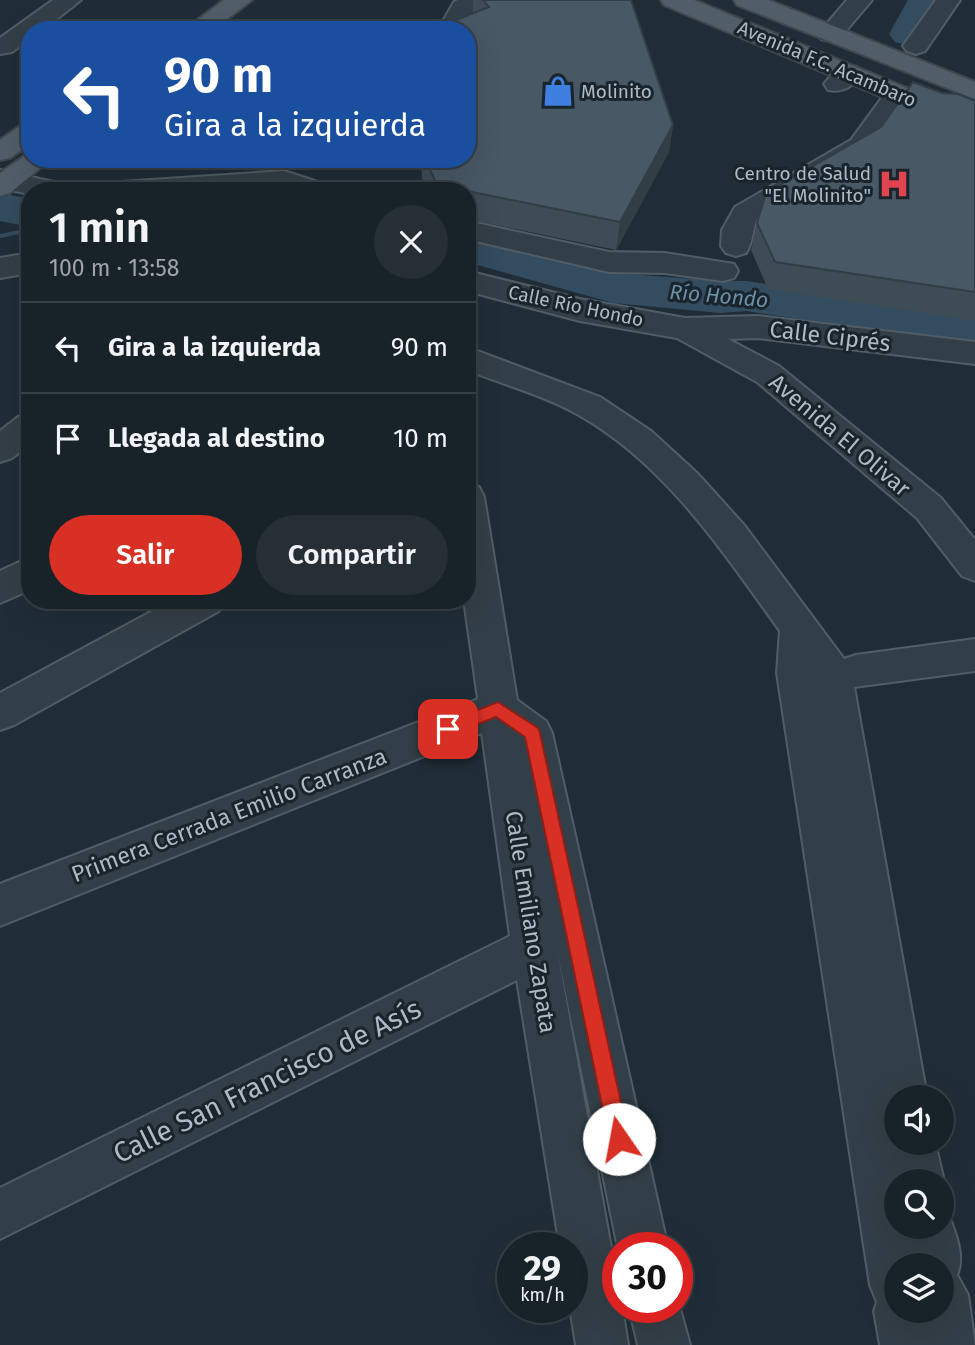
<!DOCTYPE html>
<html lang="es">
<meta charset="utf-8">
<style>
body{margin:0;font-family:"Fira Sans",sans-serif;background:#252f35;color:#f1f3f6;height:100vh;display:flex;flex-direction:column;font-size:26px;white-space:nowrap}
*{box-sizing:border-box;margin:0}
p{font-size:23px;color:#9fa4a8}
.icon{flex:none;width:38px;height:38px;fill:none;stroke:currentColor;stroke-width:2;stroke-linecap:round;stroke-linejoin:round}
.map{position:relative;flex:1;overflow:hidden}
.details{position:absolute;left:21px;top:182px;width:455px;height:427px;display:flex;flex-direction:column;background:#182229;border-radius:28px;box-shadow:0 7px 28px #0002,0 0 0 2px #363f46}
.details>*{flex:none}
.hud{position:absolute;left:21px;top:21px;width:455px;height:147px;border-radius:28px;box-shadow:0 7px 28px #0002,0 0 0 2px #363f46;background:#1a4fa0;color:#fff;overflow:hidden}
.buttons{position:absolute;left:884px;top:1085px;display:grid;gap:14px}
.buttons a{display:grid;place-items:center;width:70px;height:70px;border-radius:50%;background:#182229;box-shadow:0 7px 28px #0002,0 0 0 2px #363f46;font-size:35px}
.speed{position:absolute;left:497px;top:1232px;display:flex;gap:14px;font-size:35px;font-weight:700;text-align:center}
.speed>*{display:grid;place-content:center;width:91px;height:91px;border-radius:50%;background:#182229;box-shadow:0 7px 28px #0002,0 0 0 2px #363f46;line-height:1}
.speed small{font-size:18px;font-weight:400}
.speed .limit{border:10px solid #d22;background:#fff;color:#111}
.pin{position:absolute;display:grid;place-items:center;width:60px;height:60px;color:#fff;margin:-30px;border-radius:14px;box-shadow:0 4px 10px #0006}
.me{position:absolute;width:77px;margin:-38px;rotate:348deg;stroke-linejoin:round;filter:drop-shadow(0 0 5px #0008)}
.turn{display:flex;align-items:center;gap:24px;height:147px;padding:0 28px;font-size:32px}
.turn .icon{width:91px;height:91px;stroke-width:2.5}
.turn b{display:block;font-size:49px;line-height:60px}
.round{display:grid;place-items:center;flex:none;width:74px;height:74px;border-radius:37px;background:#252f35}
.headline{display:flex;align-items:center;justify-content:space-between;height:119px;padding:0 28px}
h1{font-size:42px;font-weight:600;line-height:52px}
.primary-button{display:flex;gap:14px;margin-top:auto;padding:14px 28px}
.primary-button a{flex:1;height:80px;border-radius:42px;background:#d93025;color:#fff;font-size:28px;font-weight:600;line-height:80px;text-align:center}
.primary-button a+a{background:#252f35;color:#f1f3f6}
ul{padding:0;list-style:none}
li{display:flex;align-items:center;gap:21px;height:91px;padding:0 28px;border-top:2px solid #363f46}
li div{flex:1}
li b{display:block;font-size:26px}
li em{font-style:normal}
.map>svg:first-child{display:block}
.lines{fill:none;stroke-linecap:round;stroke-linejoin:round}
.stream{fill:#334c5f;fill-rule:evenodd}
.river{fill:#334c5f;fill-rule:evenodd}
.minor-casing{stroke:#515d66;stroke-width:4}
.major-casing{stroke:#3d4851;stroke-width:4}
.minor{fill:#333f48;fill-rule:evenodd}
.major{fill:#515e68;fill-rule:evenodd}
.wall{fill:#3e4c56}
.shaded-wall{fill:#323e46}
.building{fill:#485864;stroke:#323e46;stroke-width:2}
.route{fill:#d93025;stroke:#8d1f18;stroke-width:2}
.labels{text-anchor:middle;dominant-baseline:central;stroke-width:6;stroke-linejoin:round;paint-order:stroke}
.far-street-label{font-size:19px;fill:#aebac5;stroke:#19242c}
.far-poi-label{font-size:19px;fill:#aebac5;stroke:#19242c;text-anchor:start}
.far-water-label{font-size:21px;font-style:italic;fill:#6e90a9;stroke:#19242c}
.street-label{font-size:23px;fill:#aebac5;stroke:#19242c}
.near-street-label{font-size:28px;fill:#aebac5;stroke:#19242c}
</style>
<div class="map">
<svg width="975" height="1345" viewBox="0 0 975 1345">
<rect width="100%" height="100%" fill="#202d37"/>
<g class="lines">
<path class="stream" d="M30,228V232L0,238V234Z"/>
<g class="river">
<path d="M908,0H944L921,42L908,45L895,42L889,34Z"/>
<path d="M0,193L30,199V227L0,221Z"/>
<path d="M467,233L613,273L721,281H746L975,313V345L746,311L721,313L613,303L467,262Z"/>
</g>
<defs>
<g id="minor">
<path d="M53,0H81L43,30H30V39L12,52L0,54V38Z"/>
<path d="M458,0H490L487,5L473,12L463,30H438L454,2Z"/>
<path d="M847,0H872L839,39L830,41L821,39L818,34Z"/>
<path d="M936,0H960L925,51L916,54L907,51L903,46Z"/>
<path d="M849,65L858,68L862,73C853,86 844,93 828,90L824,84C831,75 838,68 849,65Z"/>
<path d="M898,86L907,88L911,94L871,152L757,218C752,230 753,243 746,253L736,256L726,253L721,246L722,230L735,207L851,140L889,88Z"/>
<path d="M0,170L67,185L71,191H30V194L0,188Z"/>
<path d="M284,171L327,185L331,191H107L111,185L121,182Z"/>
<path d="M467,221L609,252L665,253L734,264L738,271L734,278L723,281L665,273L609,272L467,239Z"/>
<path d="M30,253V273L0,278V258Z"/>
<path d="M467,271L580,299L685,318L758,316L975,342V364L758,338L728,339L779,366L941,498L975,540V581L962,576L917,518L757,382L677,338L580,321L467,291Z"/>
<path d="M467,347L600,397L651,431L698,474L744,525L844,659L856,655L975,639V671L854,687L927,1097H896V1118L892,1116L896,1125V1143H935L944,1181L942,1186V1181H896V1227H942V1207L946,1209C954,1229 966,1255 957,1275L968,1295L975,1345H880L874,1311L877,1302L870,1285L777,673L780,631C723,552 665,463 577,414C545,396 502,384 467,370ZM896,1265H942V1311H896Z"/>
<path d="M30,414V444L12,458L0,462V431L18,417Z"/>
<path d="M467,484L479,487L484,497L517,700L546,721L552,733L668,1248H618L557,950L618,1286V1307H622L628,1345H576L570,1307H572V1248H560L517,980L0,1239V1188L510,936L482,733L0,926V884L478,699L464,600H467Z"/>
<path d="M30,557V590L0,603V571Z"/>
<path d="M173,600H224L219,611L14,725L0,730V693Z"/>
<path d="M677,1298L690,1345H638L629,1307H677Z"/>
</g>
<g id="major">
<path d="M224,0H252L213,30H184Z"/>
<path d="M661,0H694L950,106L954,112L950,118L941,120L932,118L664,5Z"/>
<path d="M734,0H768L975,82V99L737,5Z"/>
<path d="M30,124V144L10,158L0,160V140L20,126Z"/>
<path d="M30,152V159H51L10,193L0,196V173Z"/>
</g>
</defs>
<use href="#minor" class="minor-casing"/>
<use href="#major" class="major-casing"/>
<use href="#minor" class="minor"/>
<use href="#major" class="major"/>
</g>
<g class="wall">
<path d="M473,0H631L673,125L669,152L616,250L467,219V191H428L422,178L421,159H467V30H444L443,25L473,13Z"/>
<path d="M975,101V321L768,289L751,250L757,223Z"/>
</g>
<path class="shaded-wall" d="M673,125L669,152L616,250L620,222Z"/>
<g class="building">
<path d="M483,0H631L673,125L620,222L467,191H446L439,189L425,159H467V30H449L443,25L489,7Z"/>
<path d="M913,82L942,93L958,94L975,101V292L775,262L757,223L766,193L881,127Z"/>
</g>
<path class="route" d="M498,702L538,728L540,733L629,1139L626,1147L619,1149L612,1147L609,1139L525,737L496,717L448,736L442,734L440,729L442,724Z"/>
<defs>
<symbol id="shop-bare" viewBox="-9 -9 18 18"><path d="M-5-2.5h2.3a2.7 3.5 0 0 1 5.4 0H5L5.5 6h-11ZM-1.5-2.5h3a1.5 2.3 0 0 0-3 0Z" fill="#3f7fe0" stroke="#19242c" stroke-width="2.5" paint-order="stroke"/></symbol>
<symbol id="hospital-bare" viewBox="-9 -9 18 18"><path d="M-5-5h3v3.5h4V-5h3V5h-3V1.5h-4V5h-3Z" fill="#e0444e" stroke="#19242c" stroke-width="2.5" paint-order="stroke"/></symbol>
</defs>
<g fill-rule="evenodd">
<use href="#shop-bare" x="536" y="69" width="44" height="44"/>
<use href="#hospital-bare" x="872" y="162" width="44" height="44"/>
</g>
<g class="labels">
<g class="far-street-label">
<text transform="translate(827 64) rotate(23)">Avenida F.C. Acambaro</text>
<text transform="translate(576 306) rotate(12)">Calle Río Hondo</text>
</g>
<g class="far-poi-label">
<text x="581" y="91">Molinito</text>
<text x="871" y="173" text-anchor="end">Centro de Salud<tspan x="871" dy="22">"El Molinito"</tspan></text>
</g>
<g class="far-water-label">
<text transform="translate(719 296) rotate(5)">Río Hondo</text>
</g>
<g class="street-label">
<text transform="translate(830 336) rotate(7)">Calle Ciprés</text>
<text transform="translate(840 435) rotate(40)">Avenida El Olivar</text>
<text transform="translate(229 815) rotate(-21)">Primera Cerrada Emilio Carranza</text>
<text transform="translate(531 922) rotate(81)">Calle Emiliano Zapata</text>
</g>
<g class="near-street-label">
<text transform="translate(267 1081) rotate(-26)">Calle San Francisco de Asís</text>
</g>
</g>
</svg>
<div class="buttons">
<a><svg class="icon" aria-label="sound" viewBox="0 0 24 24"><path d="M4 9h4l5-4v14l-5-4H4zM17 9q2 3 0 6"/></svg></a>
<a><svg class="icon" aria-label="search" viewBox="0 0 24 24"><circle cx="10" cy="10" r="6"/><path d="M15 15l6 6"/></svg></a>
<a><svg class="icon" aria-label="layers" viewBox="0 0 24 24"><path d="M12 4l9 5-9 5-9-5zM3 14l9 5 9-5"/></svg></a>
</div>
<div class="speed"><div>29<small>km/h</small></div><div class="limit">30</div></div>
<div class="pin" style="left:448px;top:729px;background:#d93025"><svg class="icon" aria-label="arrive" viewBox="0 0 24 24"><path d="M6 21V4h12l-3 4 3 4H6"/></svg></div>
<svg class="me" style="left:619px;top:1139px" viewBox="-20 -20 40 40"><circle r="19" fill="#fff"/><path d="M0-13L10 11 0 6-10 11z" fill="#d93025"/></svg>
<div class="hud">
<div class="turn"><svg class="icon" aria-label="left" viewBox="0 0 24 24"><path d="M17 20v-9H6M10 6l-5 5 5 5"/></svg><div><b>90 m</b>Gira a la izquierda</div></div>
</div>
<section class="details">
<div class="headline"><div><h1>1 min</h1><p>100 m · 13:58</p></div><a class="round"><svg class="icon" aria-label="close" viewBox="0 0 24 24"><path d="M6 6l12 12M18 6L6 18"/></svg></a></div>
<ul>
<li><svg class="icon" aria-label="left" viewBox="0 0 24 24"><path d="M17 20v-9H6M10 6l-5 5 5 5"/></svg><div><b>Gira a la izquierda</b></div><em>90 m</em></li>
<li><svg class="icon" aria-label="arrive" viewBox="0 0 24 24"><path d="M6 21V4h12l-3 4 3 4H6"/></svg><div><b>Llegada al destino</b></div><em>10 m</em></li>
</ul>
<div class="primary-button"><a>Salir</a><a>Compartir</a></div>
</section>
</div>
